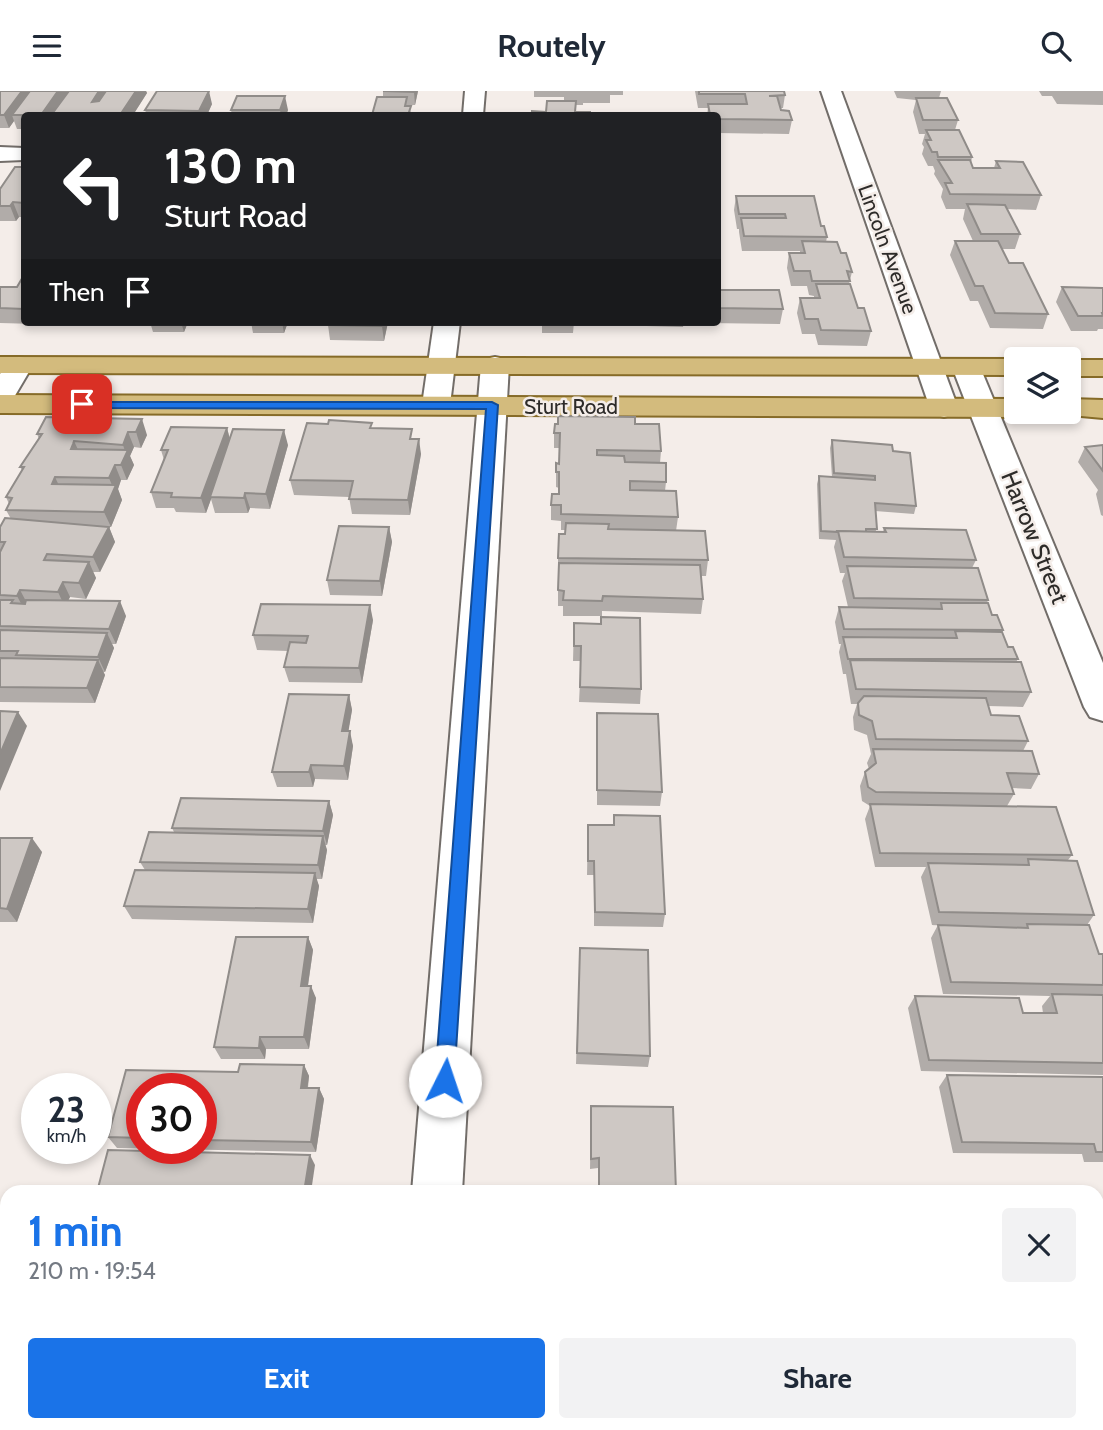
<!DOCTYPE html>
<meta charset="utf-8">
<style>
body{margin:0;font-family:Cabin,sans-serif;background:#f2f2f3;color:#1f2937;height:100vh;display:flex;flex-direction:column;font-size:26px;white-space:nowrap}
*{box-sizing:border-box;margin:0}
p{font-size:23px;color:#747a83}
.icon{flex:none;width:38px;height:38px;fill:none;stroke:currentColor;stroke-width:2;stroke-linecap:round;stroke-linejoin:round}
.map{position:relative;flex:1;overflow:hidden}
.panel{position:absolute;left:0px;top:1094px;width:1104px;height:247px;display:flex;flex-direction:column;background:#fff;border-radius:21px 21px 0 0;box-shadow:0 4px 10px #0003}
.panel>*{flex:none}
.hud{position:absolute;left:21px;top:21px;width:700px;height:214px;border-radius:7px;box-shadow:0 4px 10px #0003;background:#202124;color:#fff;overflow:hidden}
.buttons{position:absolute;left:1004px;top:256px;display:grid;gap:14px}
.buttons a{display:grid;place-items:center;width:77px;height:77px;border-radius:7px;background:#fff;box-shadow:0 4px 10px #0003;font-size:35px}
.speed{position:absolute;left:21px;top:982px;display:flex;gap:14px;font-size:35px;font-weight:700;text-align:center}
.speed>*{display:grid;place-content:center;width:91px;height:91px;border-radius:50%;background:#fff;box-shadow:0 4px 10px #0003;line-height:1}
.speed small{font-size:18px;font-weight:400}
.speed .limit{border:10px solid #d22;background:#fff;color:#111}
.pin{position:absolute;display:grid;place-items:center;width:60px;height:60px;color:#fff;margin:-30px;border-radius:14px;box-shadow:0 4px 10px #0006}
.me{position:absolute;width:77px;margin:-38px;rotate:4deg;stroke-linejoin:round;filter:drop-shadow(0 0 5px #0008)}
.turn{display:flex;align-items:center;gap:24px;height:147px;padding:0 28px;font-size:32px}
.turn .icon{width:91px;height:91px;stroke-width:2.5}
.turn b{display:block;font-size:49px;line-height:60px}
.then{display:flex;align-items:center;height:66px;padding:0 28px;background:#0003;gap:14px;font-size:26px}
.round{display:grid;place-items:center;flex:none;width:74px;height:74px;border-radius:7px;background:#f2f2f3}
.summary{display:flex;align-items:center;justify-content:space-between;height:119px;padding:0 28px}
h1{font-size:42px;font-weight:800;line-height:52px;color:#1a73e8}
.button{display:flex;gap:14px;margin-top:auto;padding:14px 28px}
.button a{flex:1;height:80px;border-radius:7px;background:#1a73e8;color:#fff;font-size:28px;font-weight:800;line-height:80px;text-align:center}
.button a+a{background:#f2f2f3;color:#1f2937}
header{display:flex;justify-content:space-between;align-items:center;height:91px;padding:0 28px;background:#fff;font-size:32px;font-weight:800}
.map>svg:first-child{display:block}
.lines{fill:none;stroke-linecap:round;stroke-linejoin:round}
.minor-casing{stroke:#726d69;stroke-width:4}
.major-casing{stroke:#866b28;stroke-width:4}
.minor{fill:#fff;fill-rule:evenodd}
.major{fill:#d3bb7d;fill-rule:evenodd}
.wall{fill:#b1aca9;fill-rule:evenodd}
.shaded-wall{fill:#908c89}
.building{fill:#cec8c4;stroke:#908c89;stroke-width:2}
.route{fill:#1a73e8;stroke:#114b97;stroke-width:2}
.labels{text-anchor:middle;dominant-baseline:central;stroke-width:5;stroke-linejoin:round;paint-order:stroke}
.far-street-label{font-size:21px;fill:#2d2b29;stroke:#f4ede9}
.street-label{font-size:24px;fill:#2d2b29;stroke:#f4ede9}
</style>
<header><svg class="icon" aria-label="menu" viewBox="0 0 24 24"><path d="M4 6h16M4 12h16M4 18h16"/></svg>Routely<svg class="icon" aria-label="search" viewBox="0 0 24 24"><circle cx="10" cy="10" r="6"/><path d="M15 15l6 6"/></svg></header>
<div class="map">
<svg width="1103" height="1339" viewBox="0 0 1103 1339">
<rect width="100%" height="100%" fill="#f4ede9"/>
<g class="lines">
<defs>
<g id="minor">
<path d="M465,0H485L483,24H463Z"/>
<path d="M821,0H841L958,317L954,323L944,326L934,323L930,317Z"/>
<path d="M0,56L24,57V69L0,70Z"/>
<path d="M434,231H460L450,314L446,320L436,323L426,320L422,314Z"/>
<path d="M19,266L29,268L33,274L10,313L0,316V283L9,268Z"/>
<path d="M495,266L505,268L509,274L462,1101H412L481,274L485,268Z"/>
<path d="M966,268L976,270L980,276L1103,572V630L1090,626L1084,616L952,276L956,270Z"/>
<path d="M393,1334H449L448,1339H392Z"/>
</g>
<g id="major">
<path d="M0,266L1017,268V284L0,282Z"/>
<rect x="1069" y="269" width="34" height="16"/>
<path d="M0,304L1017,308V320H1029L1017,326L0,322Z"/>
<path d="M1069,308L1103,309V327L1059,323L1057,320H1069Z"/>
</g>
</defs>
<use href="#minor" class="minor-casing"/>
<use href="#major" class="major-casing"/>
<use href="#minor" class="minor"/>
<use href="#major" class="major"/>
</g>
<g class="wall">
<path d="M0,0H146L147,2L133,24H24V38H17L14,30L9,37H0Z"/>
<path d="M383,0H418L415,14H408L412,24H372L383,6Z"/>
<path d="M534,0H623V4H610V12H583V14H575L546,21L564,10V6H534Z"/>
<path d="M695,0H784L785,4L783,17H780L781,19L792,29L789,43L718,42V24H707L708,17H698Z"/>
<path d="M894,0H941L939,7L958,29L955,39L972,66L971,72L973,77H994L996,70L1041,104L1036,119L1007,118L1020,143L1015,158H1002L1009,172L1048,223L1043,238L990,237L978,210H970L950,164L955,150H973L963,128L965,118H946L941,106L943,98L934,83L935,80L933,75H928L922,63L924,56L922,53L925,43H919L913,21L916,9L897,7Z"/>
<path d="M1039,0H1103V14L1057,13L1052,5H1042Z"/>
<path d="M212,13L207,24H147L145,19Z"/>
<path d="M231,19H288L286,24H232Z"/>
<path d="M24,76V126H19L16,130H0V98Z"/>
<path d="M736,105L821,135L827,146L826,151L841,162L852,181L849,193L858,217L871,240L867,255L818,254L815,243H802L797,222L800,207H814V205L809,204L807,195H791L787,177L789,162H800V160H742L739,141V138H737L734,119Z"/>
<path d="M24,184V231H37L36,233L0,232V196H17Z"/>
<path d="M1062,196L1103,197V238H1098L1097,240H1071L1056,211Z"/>
<path d="M718,199L783,218L780,233L707,232L706,231H718Z"/>
<path d="M150,231H188L184,241H153Z"/>
<path d="M251,231H288L284,242H253Z"/>
<path d="M329,231H388L384,250L330,249L328,234Z"/>
<path d="M542,231H574L573,242H542Z"/>
<path d="M609,231H684L683,236L609,234Z"/>
<path d="M46,326L147,344L141,357L134,356L130,365L134,374L127,389H121L118,398L122,409L111,436H109L115,451L100,481H93L96,487L86,508L70,506L68,509L126,525L116,553H112L114,557L105,581H103L105,584L95,612L0,611V436L11,428L6,419L9,413L6,406L22,379L20,376L39,348L37,343Z"/>
<path d="M635,333L661,360L660,372L666,391L665,400L678,426L676,440L708,469L706,485H701L703,508L701,523L602,520V525H563V515H558V467L565,443L566,439H561V430L551,429V414L559,403V397L556,396V372L559,373L560,357H554V342Z"/>
<path d="M227,337L230,348L288,354L270,418L250,417L248,422H215L211,408L206,422L176,421L174,417H156L151,401L164,369L161,359Z"/>
<path d="M373,338L413,348L421,363L410,424L352,423L349,406L294,404L290,389Z"/>
<path d="M832,349L893,360L916,415L914,423L875,420L876,441H883L884,437L976,469L972,477L988,509L987,512L992,524L1003,539L1002,541L1008,556L1018,568L1016,571L1031,601L1023,616L988,615L991,624L1028,650L1023,660L1039,683L1031,698L1012,697L1014,703L1007,715L1072,764L1068,769L1094,824L1087,834L1099,863H1103V984L921,980L908,917L915,905L1023,922H1043L1042,915L1050,905L943,903L931,847L938,834L1025,836L932,834L921,786L926,776H875L865,728L870,715L862,710L860,695L865,681L869,678L867,672L871,663L867,644L854,639L853,626L857,613H851L846,583H843L839,561L841,553H839L835,531L839,516H848L842,490L845,482H840L834,456L836,449L819,448L817,393L819,385L832,386L830,357Z"/>
<path d="M1103,354V425L1101,424L1096,403L1098,399L1078,371L1085,356Z"/>
<path d="M389,436L392,451L382,505L330,504L327,489Z"/>
<path d="M373,529L362,592L289,591L284,576L288,560L257,559L253,544Z"/>
<path d="M574,532L641,598L640,613L579,611L581,570H573Z"/>
<path d="M349,604L352,619L348,640L353,655L348,689L315,688L313,696H277L272,681Z"/>
<path d="M597,622L662,701L660,715L597,714Z"/>
<path d="M329,710L333,724L327,754H325L327,759L322,788H316L319,795L313,832L132,828L124,815L145,779L140,771L174,741L172,737Z"/>
<path d="M614,724L665,823L663,836L594,835V784H587L588,734H613Z"/>
<path d="M0,747L42,761L17,831H0Z"/>
<path d="M308,846L313,859L308,895L316,907L309,958H266L265,968H221L214,956Z"/>
<path d="M580,857L650,965L648,976L576,973Z"/>
<path d="M240,973L304,974L309,985L308,997H319L324,1008L316,1061L117,1057L108,1046L126,979L238,981ZM142,998H201V1057H142Z"/>
<path d="M947,984L1103,986V1071H1084L1082,1063L953,1062L939,996Z"/>
<path d="M591,1015L676,1101H598V1077L590,1078Z"/>
<rect x="1097" y="1159" width="6" height="92"/>
<path d="M1097,1265H1103V1339H1096L1095,1334H1097Z"/>
</g>
<g class="shaded-wall">
<path d="M22,0H33L12,24L14,30L9,37L4,24Z"/>
<path d="M58,0H68L69,4L52,23V24H42Z"/>
<path d="M99,0H108L98,22L92,11Z"/>
<path d="M136,0H146L147,2L133,24H120Z"/>
<path d="M209,0L212,13L207,24H200L199,20Z"/>
<path d="M414,0H418L415,14L414,1Z"/>
<path d="M285,5L288,19L286,24H281L280,19Z"/>
<path d="M13,111L19,126L16,130L10,115Z"/>
<path d="M181,231H188L184,241Z"/>
<path d="M282,231H288L284,242Z"/>
<path d="M383,231H388L384,250L382,235Z"/>
<path d="M142,328L147,344L141,357L136,341Z"/>
<path d="M227,337L231,353L206,422L201,407Z"/>
<path d="M284,339L288,354L270,418L266,403Z"/>
<path d="M128,341L134,356L130,365L134,374L127,389L121,374L126,363L123,354Z"/>
<path d="M419,348L421,363L410,424L408,409Z"/>
<path d="M74,350L81,365L71,358Z"/>
<path d="M115,374L121,389L118,398L122,409L111,436L104,421L114,399L109,387Z"/>
<path d="M55,386L62,401L52,393Z"/>
<path d="M245,402L250,417L248,422L244,407Z"/>
<path d="M109,436L115,451L100,481L93,466Z"/>
<path d="M389,436L392,451L382,505L380,490Z"/>
<path d="M89,471L96,487L86,508L79,492Z"/>
<path d="M63,491L70,506L65,516L58,501Z"/>
<path d="M20,499L28,514L25,520L17,505Z"/>
<path d="M120,510L126,525L116,553L109,538Z"/>
<path d="M370,514L373,529L362,592L359,577Z"/>
<path d="M107,542L114,557L105,581L98,566Z"/>
<path d="M98,569L105,584L95,612L87,597Z"/>
<path d="M349,604L352,619L346,655L342,640Z"/>
<path d="M18,621L27,635L0,700V663Z"/>
<path d="M350,640L353,655L348,689L344,675Z"/>
<path d="M311,674L315,688L313,696L309,681Z"/>
<path d="M329,710L333,724L327,754L323,740Z"/>
<path d="M323,745L327,759L322,788L318,774Z"/>
<path d="M32,747L42,761L17,831L7,818Z"/>
<path d="M315,782L319,795L313,832L308,818Z"/>
<path d="M308,846L313,859L306,907L301,895Z"/>
<path d="M311,895L316,907L309,958L304,946Z"/>
<path d="M260,946L266,958L265,968L259,957Z"/>
<path d="M304,974L309,985L306,1008L301,997Z"/>
<path d="M319,997L324,1008L316,1061L311,1051Z"/>
<path d="M310,1064L315,1074L311,1101H304Z"/>
<path d="M270,1334H278L277,1339H269Z"/>
</g>
<g class="building">
<path d="M0,0H22L4,24H0Z"/>
<path d="M30,0H58L41,24H12Z"/>
<path d="M69,0H99L92,11L99,10L106,0H136L120,24H104L105,22L52,23Z"/>
<path d="M157,0H209L199,20L145,19Z"/>
<path d="M383,0H414V1Z"/>
<path d="M699,0H784L785,4L769,5H777L781,19L789,20L792,29L718,28V24H710L708,13H747L745,3H699Z"/>
<path d="M237,5H285L280,19H231Z"/>
<path d="M377,6H407L405,15H411L408,24H372Z"/>
<path d="M916,7H947L958,29H923Z"/>
<path d="M547,10H576L575,21H590V24H532V20L546,21Z"/>
<path d="M926,39H959L972,66H938L937,61H932L926,49H931Z"/>
<path d="M938,69H970L973,77H1000L996,70L1023,71L1041,104L950,103L945,92H952Z"/>
<path d="M15,76H24V112L13,111L10,115H0V98Z"/>
<path d="M736,105H814L821,135H824L827,146L744,145L741,127H786L785,123H739Z"/>
<path d="M967,113L1005,114L1020,143H981Z"/>
<path d="M802,150L837,151L841,162H846L852,181L847,180L850,190H812L810,180H794L789,162H805Z"/>
<path d="M955,150H998L1009,172H1023L1048,223L995,222L983,195H975Z"/>
<path d="M24,184V218L0,217V196H17Z"/>
<path d="M816,193H850L858,217H864L871,240L821,239L818,228H805L800,207H820Z"/>
<path d="M1062,196L1103,197V222H1102L1103,225H1078Z"/>
<path d="M718,199H779L783,218L718,217Z"/>
<path d="M329,231H383L382,235L328,234Z"/>
<path d="M558,325L635,326V333H659L661,360L597,359V364L624,365L625,371L666,372V391L630,390V399L676,400L678,426L561,423V414H551L552,403H559V381H556V372L559,373L560,342H554L555,333H558Z"/>
<path d="M46,326L142,328L136,341H128L123,354L74,350L73,353L71,358L128,359L121,374H115L109,387L55,386L52,393L116,394L104,421L6,419L12,407L6,406L24,376H20L42,343H37Z"/>
<path d="M329,329L372,332L370,337L412,338L410,348H419L408,409L349,408L353,390L290,389L307,332L328,333Z"/>
<path d="M171,336L227,337L201,407L171,406L172,402L151,401L168,359H161Z"/>
<path d="M233,338L284,339L266,403L245,402L244,407L210,406Z"/>
<path d="M832,349L892,354L893,360L910,362L916,415L875,412L877,438H866V441L838,440L839,441L821,440L819,385L875,389V385L834,382Z"/>
<path d="M1103,354V380L1085,356Z"/>
<path d="M5,427L109,436L93,466L47,463L44,469L89,471L79,492L63,491L58,501L20,499L17,505L0,504V461L5,451H0V436Z"/>
<path d="M566,432L609,433L608,438L705,440L708,469L558,467L559,443H565Z"/>
<path d="M339,435L389,436L380,490L327,489Z"/>
<path d="M884,437L966,439L976,469L844,466L838,440L886,441Z"/>
<path d="M559,472L700,474L703,508L603,505L602,510L563,509L564,500L558,499Z"/>
<path d="M847,475L978,477L988,509L854,507Z"/>
<path d="M0,509H13L11,512L25,513L26,509L120,510L109,538L0,535Z"/>
<path d="M941,512H988L992,524H997L1003,539L844,538L839,516L942,518Z"/>
<path d="M261,513L370,514L359,577L284,576L290,551L306,552L308,545L253,544Z"/>
<path d="M601,526L640,527L641,598L580,596L581,555H574V532L601,533Z"/>
<path d="M0,539L107,542L98,566L16,564L18,560H0Z"/>
<path d="M955,540L1002,541L1008,556H1013L1018,568H848L843,546L957,547Z"/>
<path d="M0,567L98,569L87,597L0,596Z"/>
<path d="M850,569L1021,571L1031,601L856,598Z"/>
<path d="M289,603L349,604L342,640H350L344,675L311,674L309,681H272Z"/>
<path d="M864,605L986,607L991,624L1019,625L1028,650L876,648L872,630L859,624L858,612Z"/>
<path d="M0,620L18,621L0,663Z"/>
<path d="M597,622L658,623L662,701L597,699Z"/>
<path d="M873,658L1032,660L1039,683L1007,682L1014,703L876,701L868,696L865,681L876,672Z"/>
<path d="M181,707L329,710L323,740L172,737Z"/>
<path d="M870,713L1056,716L1072,764L880,762Z"/>
<path d="M614,724L660,725L665,823L595,821L594,770H588V734H614Z"/>
<path d="M149,741L323,745L318,774L140,771Z"/>
<path d="M0,747H32L7,818L0,817Z"/>
<path d="M1028,768L1077,770L1094,824L939,821L928,772L1029,774Z"/>
<path d="M135,779L315,782L308,818L124,815Z"/>
<path d="M1027,833L1089,834L1099,863H1103V894L951,891L938,834L1028,837Z"/>
<path d="M236,846H308L301,895H311L304,946H260L259,957L214,956Z"/>
<path d="M580,857L648,859L650,965L577,962Z"/>
<path d="M1052,903L1103,904V972L929,969L915,905L1019,907L1023,922H1057Z"/>
<path d="M240,973L304,974L301,997H319L311,1051L201,1049V998H142V1047L108,1046L126,979L238,981Z"/>
<path d="M947,984L1103,986V1061H1096L1094,1053L962,1051Z"/>
<path d="M591,1015L673,1016L676,1101H599V1067L591,1068Z"/>
<path d="M108,1059L310,1064L304,1101H97Z"/>
<rect x="1097" y="1159" width="6" height="85"/>
<rect x="1097" y="1265" width="6" height="58"/>
<path d="M69,1334H270L269,1339H72Z"/>
<rect x="577" y="1334" width="127" height="5"/>
</g>
<path class="route" d="M78,311H492L498,314L454,990L452,997L445,999L438,997L435,990L486,318L82,317L78,316Z"/>
<g class="labels">
<g class="far-street-label">
<text transform="translate(888 158) rotate(70)">Lincoln Avenue</text>
<text x="571" y="315">Sturt Road</text>
</g>
<g class="street-label">
<text transform="translate(1035 446) rotate(68)">Harrow Street</text>
</g>
</g>
</svg>
<div class="buttons">
<a><svg class="icon" aria-label="layers" viewBox="0 0 24 24"><path d="M12 4l9 5-9 5-9-5zM3 14l9 5 9-5"/></svg></a>
</div>
<div class="speed"><div>23<small>km/h</small></div><div class="limit">30</div></div>
<div class="pin" style="left:82px;top:313px;background:#d93025"><svg class="icon" aria-label="arrive" viewBox="0 0 24 24"><path d="M6 21V4h12l-3 4 3 4H6"/></svg></div>
<svg class="me" style="left:445px;top:990px" viewBox="-20 -20 40 40"><circle r="19" fill="#fff"/><path d="M0-13L10 11 0 6-10 11z" fill="#1a73e8"/></svg>
<div class="hud">
<div class="turn"><svg class="icon" aria-label="left" viewBox="0 0 24 24"><path d="M17 20v-9H6M10 6l-5 5 5 5"/></svg><div><b>130 m</b>Sturt Road</div></div>
<div class="then">Then<svg class="icon" aria-label="arrive" viewBox="0 0 24 24"><path d="M6 21V4h12l-3 4 3 4H6"/></svg></div>
</div>
<section class="panel">
<div class="summary"><div><h1>1 min</h1><p>210 m · 19:54</p></div><a class="round"><svg class="icon" aria-label="close" viewBox="0 0 24 24"><path d="M6 6l12 12M18 6L6 18"/></svg></a></div>
<div class="button"><a>Exit</a><a>Share</a></div>
</section>
</div>
